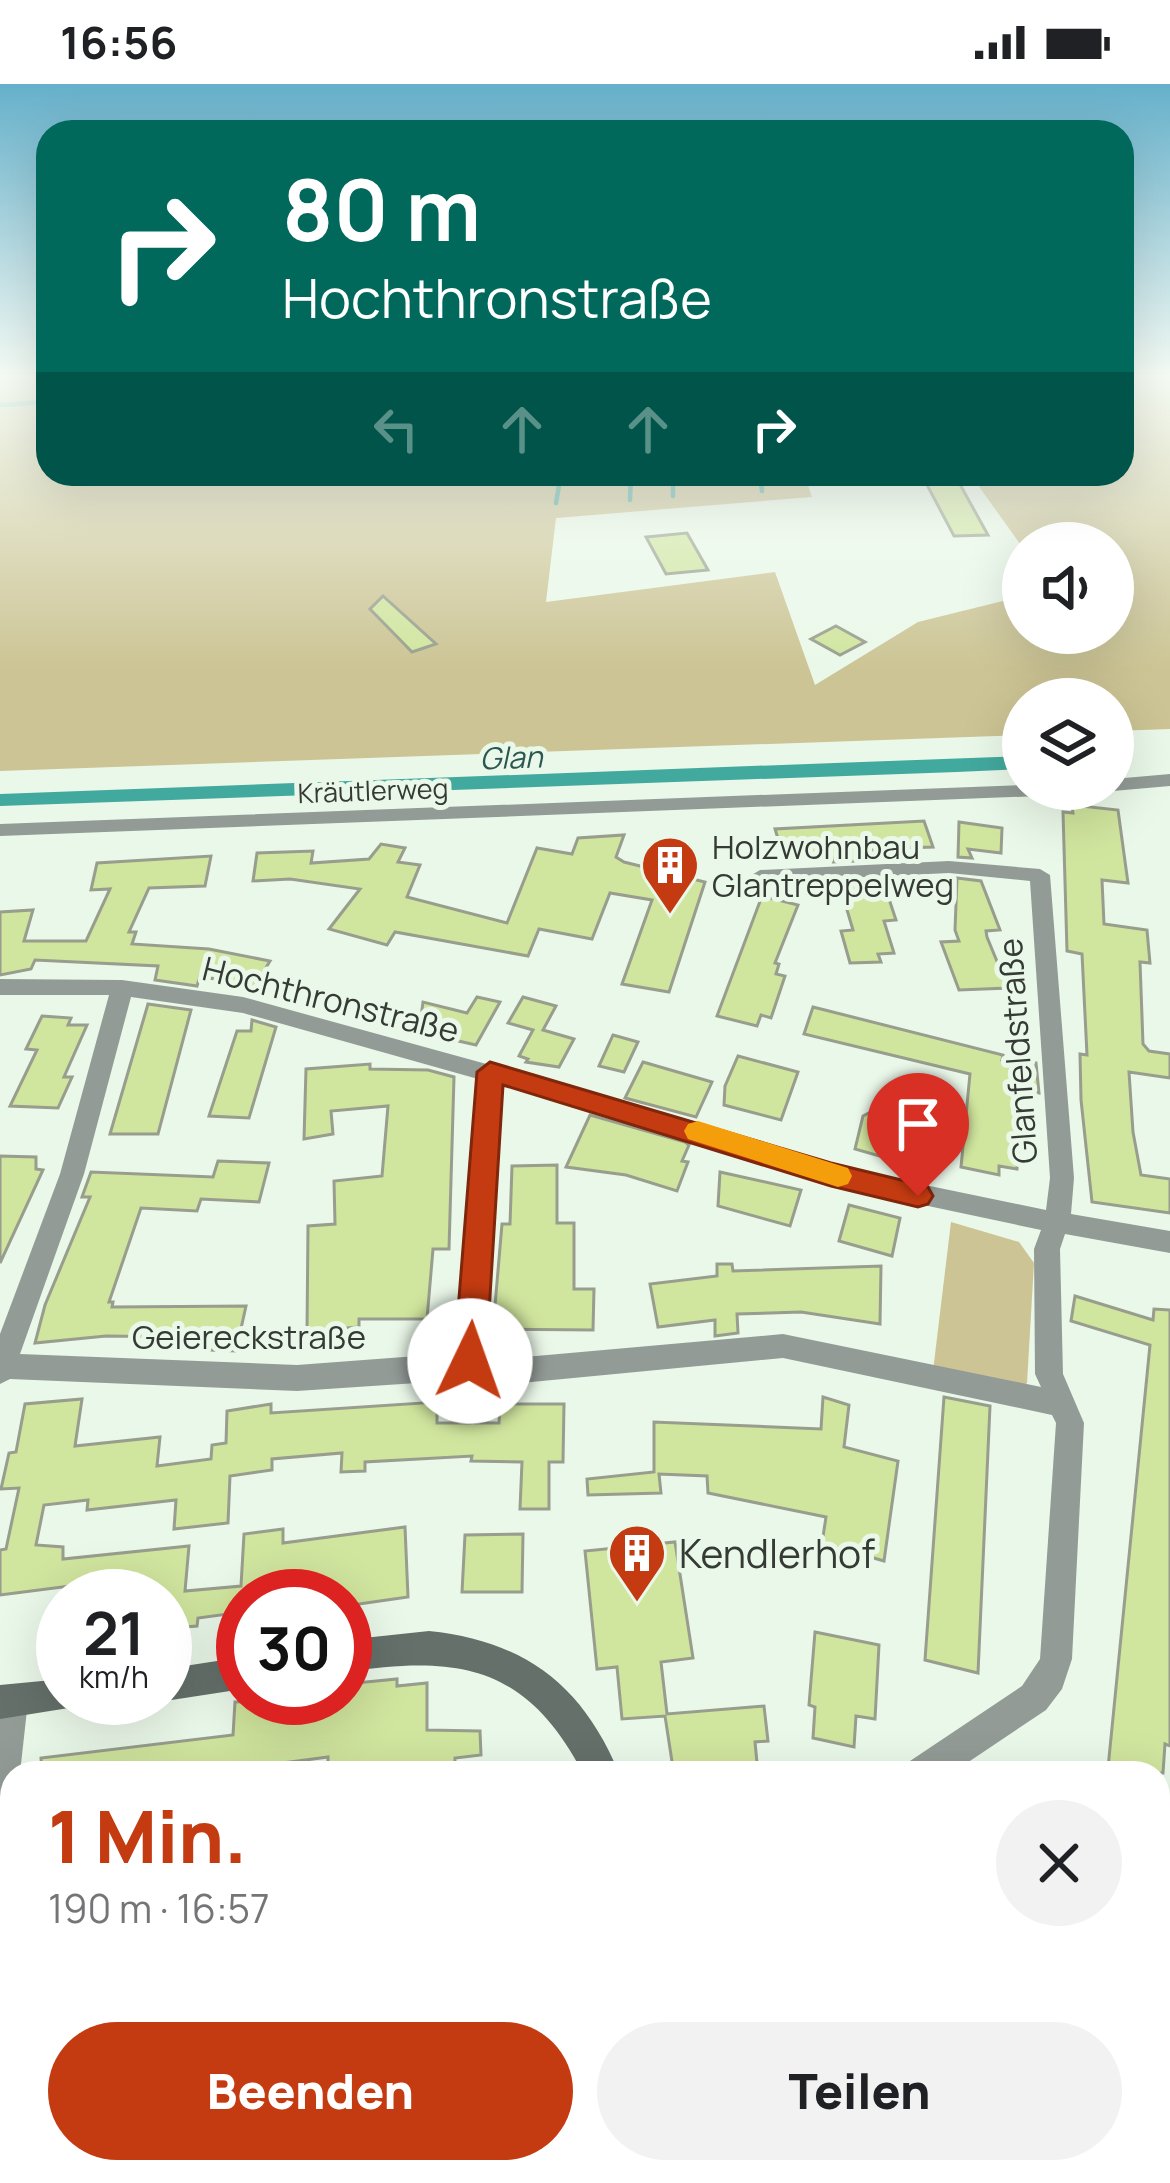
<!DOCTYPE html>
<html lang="de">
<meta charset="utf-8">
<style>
body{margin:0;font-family:Manrope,sans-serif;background:#f2f2f2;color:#202124;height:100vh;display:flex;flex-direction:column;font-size:45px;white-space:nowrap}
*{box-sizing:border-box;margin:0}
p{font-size:39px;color:#757577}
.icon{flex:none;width:66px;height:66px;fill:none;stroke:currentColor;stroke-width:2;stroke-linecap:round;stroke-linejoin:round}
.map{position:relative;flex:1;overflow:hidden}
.details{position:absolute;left:0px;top:1677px;width:1170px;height:423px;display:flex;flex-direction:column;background:#fff;border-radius:36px 36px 0 0;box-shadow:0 12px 48px #0002}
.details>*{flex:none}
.hud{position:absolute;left:36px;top:36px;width:1098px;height:366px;border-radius:36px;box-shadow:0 12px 48px #0002;background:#00695c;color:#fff;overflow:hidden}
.fabs{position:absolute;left:1002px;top:438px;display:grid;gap:24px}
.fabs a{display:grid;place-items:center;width:132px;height:132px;border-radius:50%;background:#fff;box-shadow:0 12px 48px #0002;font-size:60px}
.speed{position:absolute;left:36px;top:1485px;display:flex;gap:24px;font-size:60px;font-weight:700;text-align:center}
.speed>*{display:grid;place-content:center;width:156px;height:156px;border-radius:50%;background:#fff;box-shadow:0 12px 48px #0002;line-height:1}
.speed small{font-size:30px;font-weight:400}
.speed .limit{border:18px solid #d22;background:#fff;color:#111}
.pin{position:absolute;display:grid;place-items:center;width:102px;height:102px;color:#fff;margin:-123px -51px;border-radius:50% 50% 50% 0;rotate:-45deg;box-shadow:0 0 12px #0007}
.pin .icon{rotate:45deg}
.me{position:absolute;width:132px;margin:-66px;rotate:3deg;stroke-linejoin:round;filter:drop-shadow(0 0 9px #0008)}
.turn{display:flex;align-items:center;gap:42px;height:252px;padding:0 48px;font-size:54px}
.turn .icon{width:156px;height:156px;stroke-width:2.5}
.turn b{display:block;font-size:84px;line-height:102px}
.lanes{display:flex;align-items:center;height:114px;padding:0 48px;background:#0003;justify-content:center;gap:60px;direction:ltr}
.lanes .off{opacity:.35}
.round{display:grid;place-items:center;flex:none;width:126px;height:126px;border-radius:63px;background:#f2f2f2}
.headline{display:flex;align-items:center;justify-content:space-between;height:204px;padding:0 48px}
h1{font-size:72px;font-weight:800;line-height:90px;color:#c43b11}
.button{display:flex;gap:24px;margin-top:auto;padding:24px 48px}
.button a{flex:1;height:138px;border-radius:72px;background:#c43b11;color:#fff;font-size:48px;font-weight:800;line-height:138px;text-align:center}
.button a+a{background:#f2f2f2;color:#202124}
.status{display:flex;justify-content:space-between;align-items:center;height:84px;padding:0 60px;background:#fff;direction:ltr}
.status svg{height:33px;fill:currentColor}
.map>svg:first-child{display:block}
.green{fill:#ccc494}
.water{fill:#42a99e}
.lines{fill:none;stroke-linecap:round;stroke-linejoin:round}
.stream{stroke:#42a99e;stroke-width:4.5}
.building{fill:#d0e59e;stroke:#989d8d;stroke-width:3}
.street{fill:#939b97;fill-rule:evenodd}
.secondary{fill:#65706b;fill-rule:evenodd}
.route{fill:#c43b11;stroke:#7f260b;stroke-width:3}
.slow{fill:#f59e0b}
.labels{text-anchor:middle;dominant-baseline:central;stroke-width:10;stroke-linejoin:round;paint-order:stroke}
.far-street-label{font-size:27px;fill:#353a34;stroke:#eaf8e9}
.far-water-label{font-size:30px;font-style:italic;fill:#2a5752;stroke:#eaf8e9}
.poi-label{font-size:33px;fill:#353a34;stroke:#eaf8e9;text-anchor:start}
.street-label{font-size:33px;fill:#353a34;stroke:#eaf8e9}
.near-poi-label{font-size:39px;fill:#353a34;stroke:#eaf8e9;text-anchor:start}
</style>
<div class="status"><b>16:56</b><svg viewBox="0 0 49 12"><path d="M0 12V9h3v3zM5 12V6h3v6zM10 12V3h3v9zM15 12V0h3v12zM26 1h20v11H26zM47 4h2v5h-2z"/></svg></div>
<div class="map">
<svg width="1170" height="2099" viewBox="0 0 1170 2099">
<rect width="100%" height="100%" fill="#eaf8e9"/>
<g class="green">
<path d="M0,292H48V390H804L812,413L556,434L546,518L775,488L815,601L918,538L1023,512V549H1113V459H1023V464L970,390H1122V292H1170V645L1113,647V615H1023V651L0,687Z"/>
<path d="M951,1138L1019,1158L1034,1179L1027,1299L1019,1306L933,1287Z"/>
</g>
<path class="water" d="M1023,672V685L957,688L0,722V710Z"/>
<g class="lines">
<g class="stream">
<path d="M0,321L48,318"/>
<path d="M673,390V412"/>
<path d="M760,390L762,407"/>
<path d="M630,416L631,390"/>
<path d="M556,419L561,390"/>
</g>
</g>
<g class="building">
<path d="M957,395L988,451L954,452L925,397Z"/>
<path d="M687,449L708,486L666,490L646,453Z"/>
<path d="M383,512L436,560L412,568L370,525Z"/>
<path d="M836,542L865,558L840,571L811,555Z"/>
<path d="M1072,721L1118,726L1128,799L1102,796L1104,840L1147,846L1150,879L1140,878L1143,960L1149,967L1170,970V994L1129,988L1133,1048L1141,1091L1170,1095V1129L1092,1118L1081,1016L1080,970L1087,971L1082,870L1067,867L1063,728L1073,729Z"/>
<path d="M924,737L933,763L873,765L877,776L833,778L827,755L820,770L783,771L775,745Z"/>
<path d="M959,738L1002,744L1001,769L968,765L972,774L958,773Z"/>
<path d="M624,751L616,773L624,778L705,798L669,908L622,900L652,816L610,809L592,855L539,845L528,872L395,848L387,861L329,845L360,805L290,795L253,797L257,769L313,767L311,779L369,775L381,760L405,764L398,778L420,781L407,813L507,839L537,764L572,770L578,754Z"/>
<path d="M211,772L205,802L149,804L129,848H136L132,860L209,865L270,877L254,903L200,892L197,902L155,896L158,882L35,876L31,885L0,891V828L33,826L24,857H86L110,805L91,806L97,779Z"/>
<path d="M957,794L981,797L1000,846L986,847L987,853L1008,904L959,906L941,858L959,857L955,846Z"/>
<path d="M883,797L896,836L884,837L894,869L878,870L881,878L850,879L841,847L853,846L839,799Z"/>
<path d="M762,812L798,821L775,879L779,880L776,890L785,892L771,934L761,931L757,942L717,932Z"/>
<path d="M477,913L500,918L476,961L419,948L423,918L467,929Z"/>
<path d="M523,913L556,922L543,946L574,955L559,983L526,978L528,975L519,972L533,946L508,939Z"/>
<path d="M148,920L191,926L158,1050H110Z"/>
<path d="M813,923L1003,971L1002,976L1036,979L1039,1009L1022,1007L1017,1085L999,1082V1091L961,1083L970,990L804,950Z"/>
<path d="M42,932L71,934L68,941H87L64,993H72L58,1024L10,1022L37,966L26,965Z"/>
<path d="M252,936L276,943L249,1034L209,1032L237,947H251Z"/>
<path d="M613,951L638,958L624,988L599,982Z"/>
<path d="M738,972L798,988L781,1036L724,1021L725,1002Z"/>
<path d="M643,978L712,998L696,1033L625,1014Z"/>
<path d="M370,980V985L428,986L454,993L449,1165H433L427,1235H359V1243L307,1247L308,1142L335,1140L334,1097L382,1092L388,1022L331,1027L333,1050L304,1055L306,985Z"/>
<path d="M869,1029L916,1048L907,1080L855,1065L863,1032Z"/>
<path d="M590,1031L685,1058L689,1061L682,1077L688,1078L677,1107L626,1091L566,1083Z"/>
<path d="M0,1072L36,1073V1085L43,1086L0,1179Z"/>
<path d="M218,1077L269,1079L259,1118L201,1115L197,1127L141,1124L109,1218H113L112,1223L246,1222L236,1267L179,1265L182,1253L106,1252L35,1259L45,1221L90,1113H82L91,1088L213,1093Z"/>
<path d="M557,1081V1139H574V1205H594L593,1246L493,1245L502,1140H510L512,1082Z"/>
<path d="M720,1088L801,1106L790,1142L718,1122Z"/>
<path d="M849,1121L900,1134L892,1172L839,1157Z"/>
<path d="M717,1180H732L733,1187L881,1182L880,1240L801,1228L737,1230L738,1249L715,1252V1236L658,1243L650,1200L717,1192Z"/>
<path d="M1075,1212L1153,1236L1154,1225L1170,1226V1662L1165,1660L1163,1689H1119L1108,1684L1150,1261L1071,1237Z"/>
<path d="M823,1313L849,1321L844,1363L898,1377L884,1477L822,1459L826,1433L708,1409L707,1392L659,1390L661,1409L588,1411L587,1395L654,1388V1338L821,1345Z"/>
<path d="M944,1313L990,1322L978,1589L925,1576Z"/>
<path d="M82,1315L75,1362L160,1353L157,1382L211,1375L212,1361L226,1359L227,1327L271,1320V1329L437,1318V1339H499L500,1320H564L563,1378H549V1425H520L522,1378L471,1377L472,1372L365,1378V1387L341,1388L342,1369L272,1375V1386L230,1392L228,1439L174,1445L176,1416L87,1426L88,1416L44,1421L36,1461L63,1463V1475L189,1462L185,1507L241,1502L244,1450L283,1445V1459L405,1443L408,1513L345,1522V1512H243V1528L198,1534L197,1542L185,1543L180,1578L165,1580V1512H68L70,1502L0,1511V1466L6,1465L19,1404L1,1405L9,1369L16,1368L25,1320Z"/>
<path d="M523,1450L522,1508H462L465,1451Z"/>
<path d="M675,1458L693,1574L661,1578L667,1630L764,1622L768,1657L755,1658L758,1689H689L688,1682L673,1684L665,1632L622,1635L617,1583L597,1585L585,1467Z"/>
<path d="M815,1548L879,1561L875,1635L856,1632L854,1663L813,1654L815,1623L809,1621Z"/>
<path d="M397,1595V1602L427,1599V1646L480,1647L481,1671L455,1674V1689H328V1673L238,1685V1689H42L41,1674L233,1651L235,1618L345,1614V1600Z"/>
</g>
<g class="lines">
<g class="street">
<path d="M1170,690V702L1113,707L1107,705H1113V695Z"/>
<path d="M1023,701V705H1075L1066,711L0,752V740Z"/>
<path d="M949,777L1040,785L1050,791L1074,1094L1071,1130L1170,1147V1169L1065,1150L1060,1165L1063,1290L1084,1339L1072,1575L1062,1605L1046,1626L952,1689H905L910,1677L1022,1602L1040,1575L1056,1339L1052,1331L783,1274L489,1302L467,1290L447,1297L297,1307L10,1295L0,1300V1250L60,1090L109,911H0V895L122,896L243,913L715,1043L843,1084L1046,1126L1050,1094L1030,797L949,789L760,798L750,792L760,786ZM131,913L243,929L478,995L457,1269L297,1281L20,1270L84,1090ZM501,1001L713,1061L843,1104L1041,1146L1034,1165L1035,1290L1041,1303L783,1250L492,1276L484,1271Z"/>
<path d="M11,1600L23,1605L28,1617L20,1689H12V1729L0,1734V1605Z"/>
<path d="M486,2088H536L532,2099H482Z"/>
</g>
<g class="secondary">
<path d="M429,1547C524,1557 582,1600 619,1689H583C526,1581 459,1571 345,1588V1556Z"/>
<path d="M243,1573V1605L165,1617L157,1614H165V1585Z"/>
<path d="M63,1595V1614H78L75,1623L0,1635V1601Z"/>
<path d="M748,2088H789L793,2099H752Z"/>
</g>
</g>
<linearGradient id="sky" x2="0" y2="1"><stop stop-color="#65b0ca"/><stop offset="0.5" stop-color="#f6fcf5"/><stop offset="1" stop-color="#f6fcf5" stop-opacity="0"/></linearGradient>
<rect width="1170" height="586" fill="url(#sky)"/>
<path class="route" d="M490,978L831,1079L918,1100L928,1103L933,1112L928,1120L918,1123L831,1102L503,1001L486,1277L481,1287L470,1291L459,1287L454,1277L477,988Z"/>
<path class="slow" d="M698,1037L848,1084L852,1092L848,1100L838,1103L688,1055L684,1047L688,1040Z"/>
<defs>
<symbol id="building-pin" viewBox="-11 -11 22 30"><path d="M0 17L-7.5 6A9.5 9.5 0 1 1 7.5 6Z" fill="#c43b11" stroke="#eaf8e9"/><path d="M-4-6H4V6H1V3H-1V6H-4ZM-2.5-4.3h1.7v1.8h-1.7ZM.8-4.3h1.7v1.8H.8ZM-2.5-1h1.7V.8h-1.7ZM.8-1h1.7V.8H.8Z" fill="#fff"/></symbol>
</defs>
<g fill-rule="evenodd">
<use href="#building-pin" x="637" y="748" width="66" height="90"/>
<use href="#building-pin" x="604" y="1436" width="66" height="90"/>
</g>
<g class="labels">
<g class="far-street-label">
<text transform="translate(373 706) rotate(-2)">Kräutlerweg</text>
</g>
<g class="far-water-label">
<text transform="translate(511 673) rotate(-2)">Glan</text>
</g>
<g class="poi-label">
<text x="712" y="762">Holzwohnbau<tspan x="712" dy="38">Glantreppelweg</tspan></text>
</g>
<g class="street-label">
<text transform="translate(331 915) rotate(14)">Hochthronstraße</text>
<text transform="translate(1017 967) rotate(-94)">Glanfeldstraße</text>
<text x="249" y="1252">Geiereckstraße</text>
</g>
<g class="near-poi-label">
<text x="679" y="1469">Kendlerhof</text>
</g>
</g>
</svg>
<div class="fabs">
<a><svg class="icon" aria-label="sound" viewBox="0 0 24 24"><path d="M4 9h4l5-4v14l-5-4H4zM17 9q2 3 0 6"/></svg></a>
<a><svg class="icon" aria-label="layers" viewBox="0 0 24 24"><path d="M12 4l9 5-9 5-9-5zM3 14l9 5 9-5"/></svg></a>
</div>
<div class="speed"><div>21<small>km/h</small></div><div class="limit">30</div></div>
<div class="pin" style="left:918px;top:1112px;background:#d93025"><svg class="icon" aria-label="arrive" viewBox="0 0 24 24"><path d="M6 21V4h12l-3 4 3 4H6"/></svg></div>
<svg class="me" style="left:470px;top:1277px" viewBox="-20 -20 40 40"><circle r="19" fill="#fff"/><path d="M0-13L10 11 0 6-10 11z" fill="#c43b11"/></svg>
<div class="hud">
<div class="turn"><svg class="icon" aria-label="right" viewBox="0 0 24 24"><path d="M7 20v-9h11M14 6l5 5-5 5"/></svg><div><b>80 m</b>Hochthronstraße</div></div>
<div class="lanes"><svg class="icon off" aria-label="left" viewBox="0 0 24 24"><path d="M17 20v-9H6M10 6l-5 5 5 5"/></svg><svg class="icon off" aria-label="ahead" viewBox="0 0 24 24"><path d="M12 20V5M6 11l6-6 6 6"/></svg><svg class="icon off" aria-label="ahead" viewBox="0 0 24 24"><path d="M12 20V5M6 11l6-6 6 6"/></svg><svg class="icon" aria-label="right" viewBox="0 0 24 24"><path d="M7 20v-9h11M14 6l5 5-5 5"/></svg></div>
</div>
<section class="details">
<div class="headline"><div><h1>1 Min.</h1><p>190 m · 16:57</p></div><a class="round"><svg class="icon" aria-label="close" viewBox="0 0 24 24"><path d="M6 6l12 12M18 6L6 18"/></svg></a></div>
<div class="button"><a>Beenden</a><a>Teilen</a></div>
</section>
</div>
